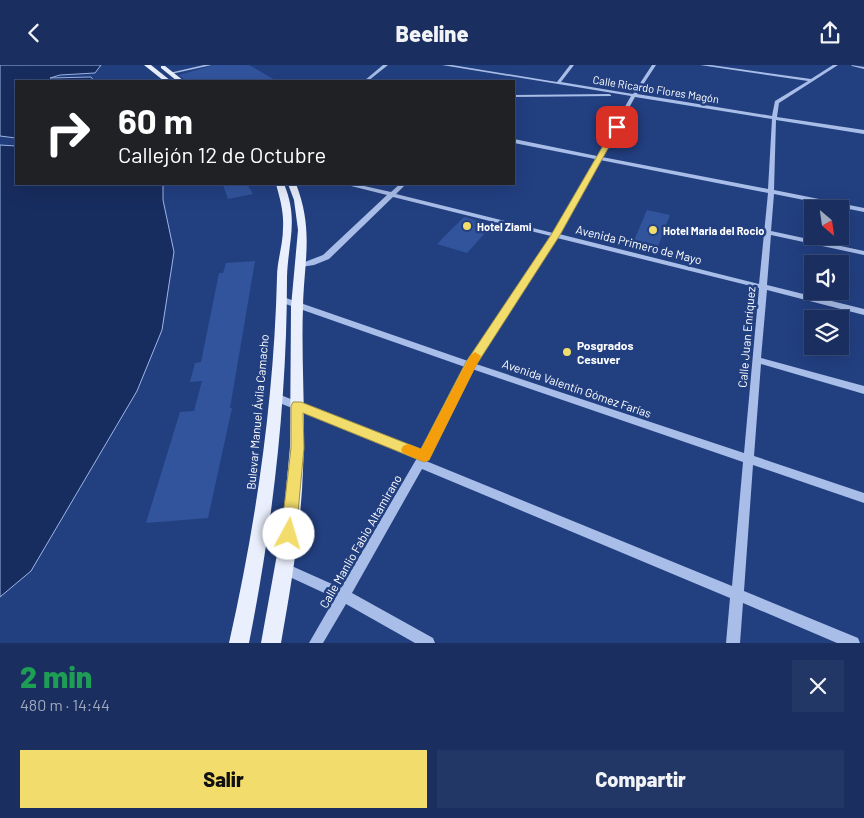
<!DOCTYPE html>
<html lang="es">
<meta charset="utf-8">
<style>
body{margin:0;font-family:Barlow,sans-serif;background:#233766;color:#f1f3f6;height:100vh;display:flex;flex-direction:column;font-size:19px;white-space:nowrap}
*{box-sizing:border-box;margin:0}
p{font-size:16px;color:#9fa9bd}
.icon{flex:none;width:28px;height:28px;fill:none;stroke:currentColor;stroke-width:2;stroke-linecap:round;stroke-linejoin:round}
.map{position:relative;height:578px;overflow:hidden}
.sheet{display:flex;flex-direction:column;background:#1a2f60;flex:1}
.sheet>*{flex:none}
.banner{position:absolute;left:15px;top:15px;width:500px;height:105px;border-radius:0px;box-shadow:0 5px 20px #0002,0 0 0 1px #384a75;background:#202124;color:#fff;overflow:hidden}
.needle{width:32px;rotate:151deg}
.tools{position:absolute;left:804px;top:135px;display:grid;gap:10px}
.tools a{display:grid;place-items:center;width:45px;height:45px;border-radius:0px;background:#1a2f60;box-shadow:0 5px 20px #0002,0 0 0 1px #384a75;font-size:25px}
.pin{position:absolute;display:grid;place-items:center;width:42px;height:42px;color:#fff;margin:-21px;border-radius:10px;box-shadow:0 2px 8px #0006}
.me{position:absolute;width:55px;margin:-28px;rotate:6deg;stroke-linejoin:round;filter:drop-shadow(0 0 4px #0008)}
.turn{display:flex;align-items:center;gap:18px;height:105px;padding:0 20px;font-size:22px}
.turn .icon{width:65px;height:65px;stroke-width:2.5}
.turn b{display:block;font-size:35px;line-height:42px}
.round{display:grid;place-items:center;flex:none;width:52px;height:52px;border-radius:0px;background:#233766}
.head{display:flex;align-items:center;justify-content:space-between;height:85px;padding:0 20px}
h1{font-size:30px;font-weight:800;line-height:38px;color:#1e9e55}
.primary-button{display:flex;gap:10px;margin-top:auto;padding:10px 20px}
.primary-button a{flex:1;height:58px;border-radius:0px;background:#f2dc6b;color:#111;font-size:20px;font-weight:800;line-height:58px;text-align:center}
.primary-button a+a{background:#233766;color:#f1f3f6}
header{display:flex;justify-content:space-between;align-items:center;height:65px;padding:0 20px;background:#1a2f60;font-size:22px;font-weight:800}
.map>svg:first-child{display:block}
.water{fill:#182d5f;stroke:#9cb6e8}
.building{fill:#32549d}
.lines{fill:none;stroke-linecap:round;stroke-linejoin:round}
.minor{fill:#a8bde7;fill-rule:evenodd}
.major{fill:#eaeffd;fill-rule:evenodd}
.route{fill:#f2dc6b;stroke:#9d8f46}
.slow{fill:#f59e0b}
.poi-dot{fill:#f2dc6b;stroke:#223f80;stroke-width:2}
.labels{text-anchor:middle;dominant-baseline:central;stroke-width:5;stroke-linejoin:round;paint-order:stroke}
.far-street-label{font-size:11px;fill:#fff;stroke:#223f80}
.far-poi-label{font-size:11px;font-weight:bold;fill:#fff;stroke:#223f80;text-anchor:start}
.street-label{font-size:12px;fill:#fff;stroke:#223f80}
.poi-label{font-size:12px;font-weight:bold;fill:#fff;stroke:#223f80;text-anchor:start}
</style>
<header><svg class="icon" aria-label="back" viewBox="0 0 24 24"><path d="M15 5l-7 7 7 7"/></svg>Beeline<svg class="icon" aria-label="share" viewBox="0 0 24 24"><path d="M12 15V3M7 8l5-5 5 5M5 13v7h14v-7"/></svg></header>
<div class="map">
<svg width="864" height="578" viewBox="0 0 864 578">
<rect width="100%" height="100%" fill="#223f80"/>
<g class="water">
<path d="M0,0H101L95,8L60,10L50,13L91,12L94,16H16V73L0,71Z"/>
<path d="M0,80L16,81V119H163V135L174,187L162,265L137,326L31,506L0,532Z"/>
</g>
<g class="building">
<path d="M214,0H249L277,16H186L179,10Z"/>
<path d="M230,119H247L253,129L228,134L223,120Z"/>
<path d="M647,145L670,150L657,184L633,178Z"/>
<path d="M464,152L492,160L467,188L437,179Z"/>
<path d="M255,196L230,343H232L208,453L146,458L180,347L194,346L202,316L190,317L195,298L201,297L219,208H223L226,198Z"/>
</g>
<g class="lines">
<g class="minor">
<path d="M204,0H212L171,9L169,8Z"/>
<path d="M383,0H388L368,16H364Z"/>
<path d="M442,0H452L557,17L570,0H574L561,17L633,29L652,0H656L637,29L772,51L775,36L808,16L700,0H711L811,14L833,0H838L779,38L777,52L864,65V69L776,55L774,125L864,143V147L774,129L771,166L864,186V190L771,170L767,220L864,244V250L767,225L761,293L864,321V329L761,299L754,391L864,428V438L753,400L744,526L858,573L860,578H837L743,538L740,578H726L730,533L422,404L352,528L433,573L435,578H415L346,539L323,578H309L335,533L281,508L279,504L281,500L285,498L341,523L417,393L272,335L270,332L272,329H278L421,385L465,302L280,237L279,235L283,232L286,233L468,296L551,171L393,132L329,194L314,200L301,202L297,200L323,190L387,130L347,120L346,119H355L391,127L400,119H406L396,129L553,168L595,94L514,78V74L597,91L631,31ZM635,32L772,54L768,124L602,92ZM600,95L768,128L759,219L559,169ZM557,173L759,223L744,388L476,299ZM472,304L743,397L732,521L426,396Z"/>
<path d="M851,0L864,2V4L852,1Z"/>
<path d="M609,29L611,30V31L514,32V30Z"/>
</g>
<g class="major">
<path d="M144,0H151L171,16H164Z"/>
<path d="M161,1H165L184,16H177L161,3Z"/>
<path d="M276,119H284C299,155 288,177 287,212C287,335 273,457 249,578H229C256,458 274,336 277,212C277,196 283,180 283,163C284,147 280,134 276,119Z"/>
<path d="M288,119H296C314,165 304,196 303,242C301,297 306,351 303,405C301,463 291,521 281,578H261L283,456L290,382L291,242L298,165L294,135Z"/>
</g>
</g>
<path class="route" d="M617,60L620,62L560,170L475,302L429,395L424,397L419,395L303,348L304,383L296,469L294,474L289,477L283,474L281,469L291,383V341L293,337H301L421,384L466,297L551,170L614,62Z"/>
<path class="slow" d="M475,287L481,291L429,395L424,397L403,388L401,385L403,381L408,379L421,384L470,291Z"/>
<g class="poi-dot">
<circle cx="467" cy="161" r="5"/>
<circle cx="653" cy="165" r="5"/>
<circle cx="567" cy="287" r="5"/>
</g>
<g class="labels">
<g class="far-street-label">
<text transform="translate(656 24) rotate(9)">Calle Ricardo Flores Magón</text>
</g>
<g class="far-poi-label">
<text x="477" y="161">Hotel Ziami</text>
<text x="663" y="165">Hotel Maria del Rocio</text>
</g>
<g class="street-label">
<text transform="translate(639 179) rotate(14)">Avenida Primero de Mayo</text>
<text transform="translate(746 272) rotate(-85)">Calle Juan Enríquez</text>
<text transform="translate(577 323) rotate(19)">Avenida Valentín Gómez Farías</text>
<text transform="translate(257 347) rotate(-85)">Bulevar Manuel Ávila Camacho</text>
<text transform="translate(360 476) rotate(-60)">Calle Manlio Fabio Altamirano</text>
</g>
<g class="poi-label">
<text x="577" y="280">Posgrados<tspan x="577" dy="14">Cesuver</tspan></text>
</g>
</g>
</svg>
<div class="tools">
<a><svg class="needle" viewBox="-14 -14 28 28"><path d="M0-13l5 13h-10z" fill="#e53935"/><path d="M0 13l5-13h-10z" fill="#9fa9bd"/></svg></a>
<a><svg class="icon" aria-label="sound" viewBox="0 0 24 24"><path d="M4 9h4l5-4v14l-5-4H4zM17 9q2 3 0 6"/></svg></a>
<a><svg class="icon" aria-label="layers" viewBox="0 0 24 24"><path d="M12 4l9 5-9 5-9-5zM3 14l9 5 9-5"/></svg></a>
</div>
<div class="pin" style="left:617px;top:62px;background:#d93025"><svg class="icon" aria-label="arrive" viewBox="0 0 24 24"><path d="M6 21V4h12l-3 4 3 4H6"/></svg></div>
<svg class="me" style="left:289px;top:469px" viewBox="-20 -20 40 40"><circle r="19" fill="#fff"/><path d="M0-13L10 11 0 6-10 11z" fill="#f2dc6b"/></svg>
<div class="banner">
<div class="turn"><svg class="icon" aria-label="right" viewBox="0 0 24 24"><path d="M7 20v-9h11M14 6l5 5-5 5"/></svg><div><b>60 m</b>Callejón 12 de Octubre</div></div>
</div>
</div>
<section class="sheet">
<div class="head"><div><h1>2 min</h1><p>480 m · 14:44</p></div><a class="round"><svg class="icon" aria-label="close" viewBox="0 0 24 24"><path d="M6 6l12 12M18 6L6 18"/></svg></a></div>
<div class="primary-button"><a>Salir</a><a>Compartir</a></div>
</section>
